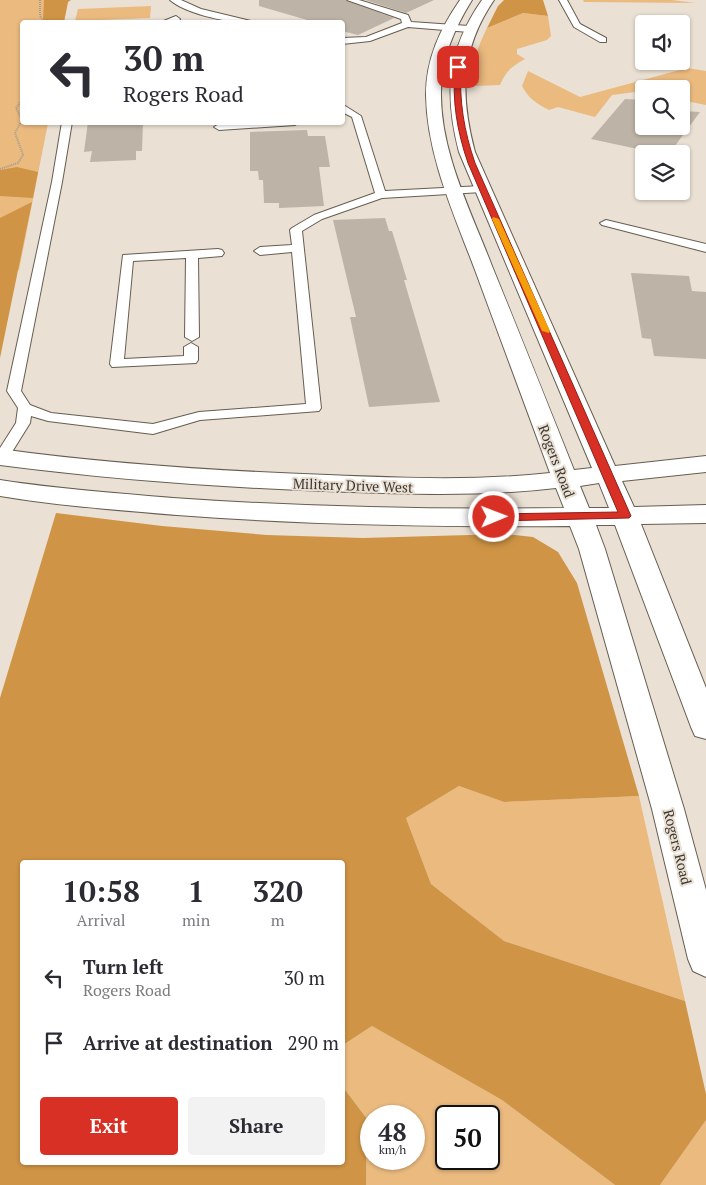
<!DOCTYPE html>
<style>
body{margin:0;font-family:"PT Serif",serif;background:#f2f2f3;color:#2b2b33;height:100vh;display:flex;flex-direction:column;font-size:19px;white-space:nowrap}
*{box-sizing:border-box;margin:0}
p{font-size:16px;color:#7c7c81}
.icon{flex:none;width:28px;height:28px;fill:none;stroke:currentColor;stroke-width:2;stroke-linecap:round;stroke-linejoin:round}
.map{position:relative;flex:1;overflow:hidden}
.drawer{position:absolute;left:20px;top:860px;width:325px;height:305px;display:flex;flex-direction:column;background:#fff;border-radius:5px;box-shadow:0 1px 4px #0004}
.drawer>*{flex:none}
.banner{position:absolute;left:20px;top:20px;width:325px;height:105px;border-radius:5px;box-shadow:0 1px 4px #0004;background:#fff;color:#2b2b33;overflow:hidden}
.controls{position:absolute;left:635px;top:15px;display:grid;gap:10px}
.controls a{display:grid;place-items:center;width:55px;height:55px;border-radius:5px;background:#fff;box-shadow:0 1px 4px #0004;font-size:25px}
.speed{position:absolute;left:360px;top:1105px;display:flex;gap:10px;font-size:25px;font-weight:700;text-align:center}
.speed>*{display:grid;place-content:center;width:65px;height:65px;border-radius:50%;background:#fff;box-shadow:0 1px 4px #0004;line-height:1}
.speed small{font-size:12px;font-weight:400}
.speed .limit{border:2px solid #111;border-radius:8px;background:#fff;color:#111}
.pin{position:absolute;display:grid;place-items:center;width:42px;height:42px;color:#fff;margin:-21px;border-radius:10px;box-shadow:0 2px 8px #0006}
.me{position:absolute;width:55px;margin:-28px;rotate:89deg;stroke-linejoin:round;filter:drop-shadow(0 0 4px #0008)}
.turn{display:flex;align-items:center;gap:18px;height:105px;padding:0 20px;font-size:22px}
.turn .icon{width:65px;height:65px;stroke-width:2.5}
.turn b{display:block;font-size:35px;line-height:42px}
.eta{display:flex;justify-content:space-evenly;align-items:center;height:85px;text-align:center}
.eta b{font-size:30px;font-weight:600;line-height:35px}
.primary-button{display:flex;gap:10px;margin-top:auto;padding:10px 20px}
.primary-button a{flex:1;height:58px;border-radius:5px;background:#d93025;color:#fff;font-size:20px;font-weight:600;line-height:58px;text-align:center}
.primary-button a+a{background:#f2f2f3;color:#2b2b33}
ul{padding:0;list-style:none}
li{display:flex;align-items:center;gap:15px;height:65px;padding:0 20px}
li div{flex:1}
li b{display:block;font-size:19px}
li em{font-style:normal}
.map>svg:first-child{display:block}
.green{fill:#eaba7f;fill-rule:evenodd}
.forest{fill:#cf9445}
.building{fill:#bdb3a6}
.lines{fill:none;stroke-linecap:round;stroke-linejoin:round}
.service-casing{stroke:#665d52;stroke-width:2}
.secondary-casing{stroke:#665d52;stroke-width:2}
.path{stroke:#a39c92;stroke-width:2;stroke-dasharray:1 1;stroke-linecap:butt}
.service{fill:#fff;fill-rule:evenodd}
.secondary{fill:#fff;fill-rule:evenodd}
.route{fill:#d93025;stroke:#8d1f18}
.slow{fill:#f59e0b}
.labels{text-anchor:middle;dominant-baseline:central;stroke-width:4;stroke-linejoin:round;paint-order:stroke}
.street-label{font-size:14px;fill:#3b3732;stroke:#eae0d3}
</style>
<div class="map">
<svg width="706" height="1185" viewBox="0 0 706 1185">
<rect width="100%" height="100%" fill="#eae0d3"/>
<g class="green">
<path d="M0,0H68L64,22H22V122L48,123L19,270L0,263Z"/>
<path d="M583,0H672L695,3L584,2Z"/>
<path d="M151,6L150,18L75,21L78,9Z"/>
<path d="M523,13L548,16L551,36L547,40L517,49V54L525,59C512,66 506,71 500,85L476,86C470,66 478,46 487,28Z"/>
<path d="M687,68L706,71V105L681,100V89H644V93L635,92L612,95L595,117L558,107L549,110C536,103 529,99 522,86L528,71L580,97Z"/>
<path d="M459,786L504,802L639,796L685,1001L504,941L431,884L406,818Z"/>
<path d="M372,1026L502,1100L615,1185H366L367,1119L343,1087V1045ZM371,1116H414V1159H371ZM446,1116H489V1159H446Z"/>
<path d="M706,1120V1185H660Z"/>
</g>
<g class="forest">
<path d="M44,0H71L68,2L64,22H43Z"/>
<path d="M504,0H543L548,16L523,13L487,28L498,6Z"/>
<path d="M17,167L38,172L33,198L0,196V170Z"/>
<path d="M32,202L0,358V218Z"/>
<path d="M56,513L162,526L267,535L363,538L505,534L533,537L558,552L577,583L639,796L504,802L459,786L406,818L431,884L504,941L685,1001L706,1094V1120L660,1185H615L502,1100L372,1026L343,1045L342,862H22V1162H342L343,1087L367,1119L366,1185H0V698Z"/>
</g>
<g class="building">
<path d="M259,0H345L394,18L358,35L342,31V22H314L259,6Z"/>
<path d="M365,0H434L406,13Z"/>
<path d="M625,99L644,100V126H681V111L700,112L669,154H661L591,139Z"/>
<path d="M88,122H143L142,151H136V160L90,162L92,151L84,152Z"/>
<path d="M307,130L308,136H325L330,167H319L324,206L279,208V203H264L263,180H259L258,171H250V132Z"/>
<path d="M385,218L389,231H392L407,280H404L440,402L369,407L350,317H356L333,220Z"/>
<path d="M631,273L689,276L692,291L706,292V359L654,356L651,339L642,338Z"/>
</g>
<g class="lines">
<defs>
<g id="service">
<path d="M170,0H181L201,9L255,22C234,25 186,14 170,0Z"/>
<path d="M347,0H359L408,15L411,22L469,26L473,29L469,32L408,27L370,41L342,44V38L366,37L402,23L401,19Z"/>
<path d="M559,0H567L580,24L606,38V42H600L574,27Z"/>
<path d="M176,16L180,19L179,21L161,22Z"/>
<path d="M342,104L361,116L385,191L482,186L488,189L482,192L382,198L322,219L302,231L321,408L319,411L200,420L153,434L48,421L31,416L30,423L7,460L0,461V448L16,423L18,408L7,391L52,182L62,122H72L62,182L21,391L30,405L51,413L153,424L199,412L306,404L292,252L260,255L254,251L260,247L292,245L290,230L292,228L314,215L375,193L352,117L342,112Z"/>
<path d="M242,122H300L295,125L219,130L214,127L219,124Z"/>
<path d="M606,220L706,244V252L602,225L600,223Z"/>
<path d="M218,249L222,250L224,253L222,256L198,258L199,337L192,341L185,337L186,258L133,261L124,359L184,356V347L191,343L198,347V360L196,363L112,367L110,364L123,255Z"/>
</g>
<path id="secondary" d="M460,0H472C454,29 442,57 441,92C440,152 471,211 492,266C520,334 547,402 574,470L592,468L459,152C444,94 447,50 482,0H494C460,50 460,95 475,152L615,466L706,456V472L622,481L634,507L706,505V523L641,524L706,688V739L695,736L691,727L615,525H596L605,549L684,809L706,890V977L693,971L688,959L652,809L579,549L570,526C439,527 308,525 177,515C118,510 59,506 0,496V480C58,489 115,493 173,498C303,507 433,510 564,508L556,488C479,497 402,494 325,491C216,487 108,479 0,465V449C109,464 218,471 328,475C402,478 476,481 550,473C525,405 500,338 475,270C454,214 427,156 426,95C426,59 440,29 460,0ZM599,483L609,508H589L580,486Z"/>
</defs>
<use href="#service" class="service-casing"/>
<use href="#secondary" class="secondary-casing"/>
<g class="path">
<path d="M40,0V15L43,22"/>
<path d="M22,82V86"/>
<path d="M0,169L18,163L23,155L15,133L22,120L16,108L22,100"/>
</g>
<use href="#service" class="service"/>
<use href="#secondary" class="secondary"/>
</g>
<path class="route" d="M458,65L461,67C459,101 464,131 475,163L631,516L629,518L494,521L489,517L494,514L618,512L468,163C457,131 452,101 455,67Z"/>
<path class="slow" d="M493,217L499,219L550,331L549,333L542,331L492,219Z"/>
<g class="labels">
<g class="street-label">
<text transform="translate(557 461) rotate(69)">Rogers Road</text>
<text transform="translate(353 485) rotate(2)">Military Drive West</text>
<text transform="translate(678 847) rotate(76)">Rogers Road</text>
</g>
</g>
</svg>
<div class="controls">
<a><svg class="icon" aria-label="sound" viewBox="0 0 24 24"><path d="M4 9h4l5-4v14l-5-4H4zM17 9q2 3 0 6"/></svg></a>
<a><svg class="icon" aria-label="search" viewBox="0 0 24 24"><circle cx="10" cy="10" r="6"/><path d="M15 15l6 6"/></svg></a>
<a><svg class="icon" aria-label="layers" viewBox="0 0 24 24"><path d="M12 4l9 5-9 5-9-5zM3 14l9 5 9-5"/></svg></a>
</div>
<div class="speed"><div>48<small>km/h</small></div><div class="limit">50</div></div>
<div class="pin" style="left:458px;top:67px;background:#d93025"><svg class="icon" aria-label="arrive" viewBox="0 0 24 24"><path d="M6 21V4h12l-3 4 3 4H6"/></svg></div>
<svg class="me" style="left:494px;top:517px" viewBox="-20 -20 40 40"><circle r="17" fill="#d93025" stroke="#fff" stroke-width="3"/><path d="M0-11L8 9 0 5-8 9z" fill="#fff"/></svg>
<div class="banner">
<div class="turn"><svg class="icon" aria-label="left" viewBox="0 0 24 24"><path d="M17 20v-9H6M10 6l-5 5 5 5"/></svg><div><b>30 m</b>Rogers Road</div></div>
</div>
<section class="drawer">
<div class="eta">
<div><b>10:58</b><p>Arrival</p></div>
<div><b>1</b><p>min</p></div>
<div><b>320</b><p>m</p></div>
</div>
<ul>
<li><svg class="icon" aria-label="left" viewBox="0 0 24 24"><path d="M17 20v-9H6M10 6l-5 5 5 5"/></svg><div><b>Turn left</b><p>Rogers Road</p></div><em>30 m</em></li>
<li><svg class="icon" aria-label="arrive" viewBox="0 0 24 24"><path d="M6 21V4h12l-3 4 3 4H6"/></svg><div><b>Arrive at destination</b></div><em>290 m</em></li>
</ul>
<div class="primary-button"><a>Exit</a><a>Share</a></div>
</section>
</div>
